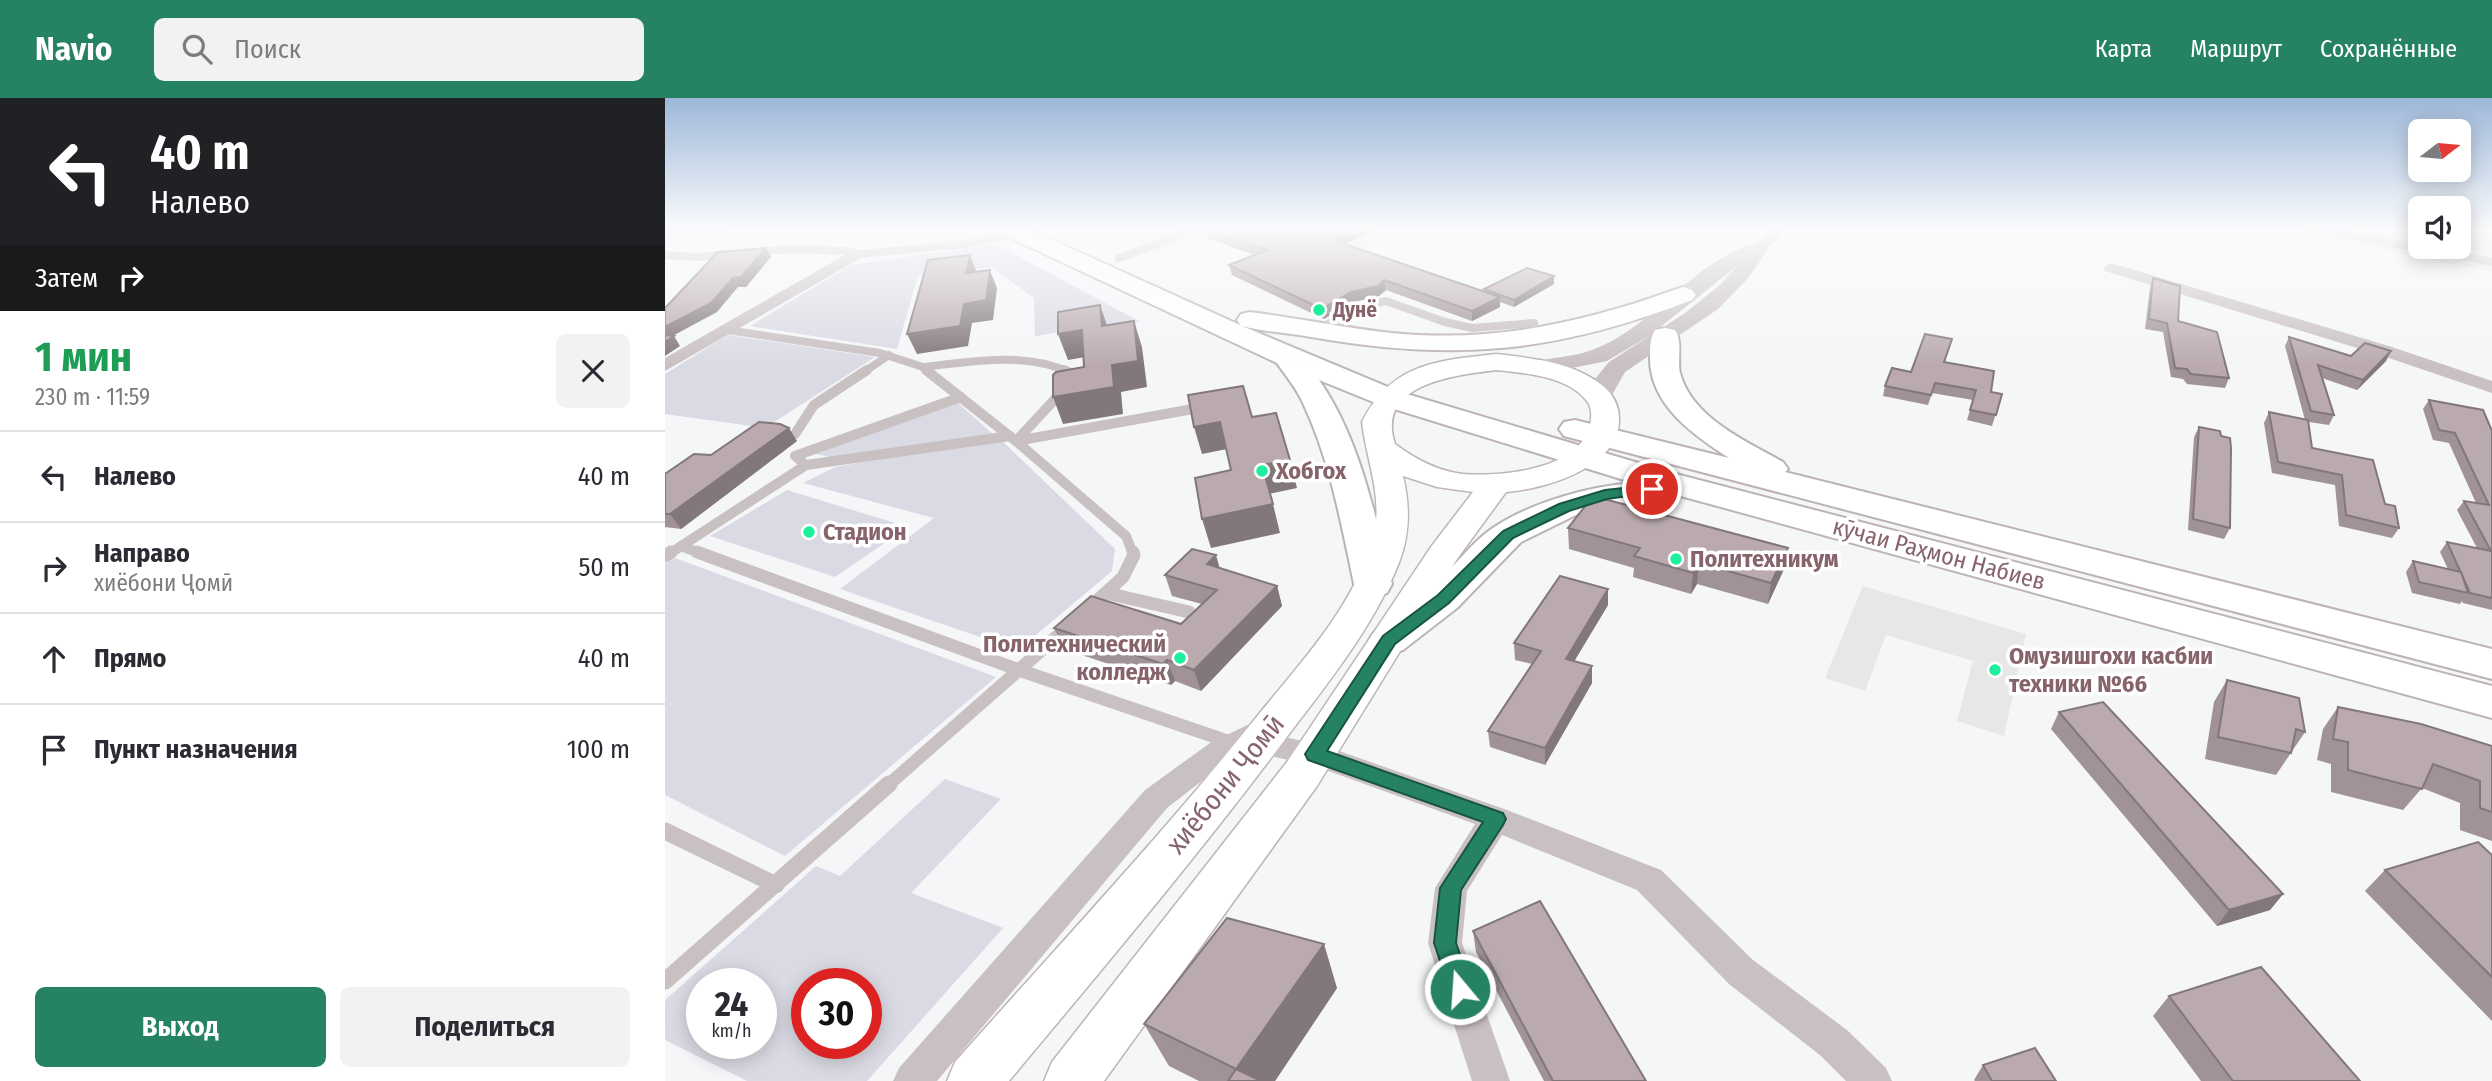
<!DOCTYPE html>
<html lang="ru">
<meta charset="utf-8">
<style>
body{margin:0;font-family:"Fira Sans Condensed",sans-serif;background:#f2f2f3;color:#2b2b33;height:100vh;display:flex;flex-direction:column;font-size:26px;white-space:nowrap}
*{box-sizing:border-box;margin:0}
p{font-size:23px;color:#7c7c81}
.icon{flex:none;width:38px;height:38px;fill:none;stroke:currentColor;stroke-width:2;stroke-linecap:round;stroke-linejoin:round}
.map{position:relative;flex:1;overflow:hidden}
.details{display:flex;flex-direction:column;background:#fff;width:665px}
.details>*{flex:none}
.guide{background:#202124;color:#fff;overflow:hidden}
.needle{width:46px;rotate:74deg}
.tools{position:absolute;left:1743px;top:21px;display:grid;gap:14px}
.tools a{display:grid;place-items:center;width:63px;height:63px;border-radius:10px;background:#fff;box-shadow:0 4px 18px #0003;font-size:35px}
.speed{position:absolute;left:21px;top:870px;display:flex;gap:14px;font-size:35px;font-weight:700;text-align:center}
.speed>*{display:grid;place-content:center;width:91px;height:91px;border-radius:50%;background:#fff;box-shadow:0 4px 18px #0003;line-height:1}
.speed small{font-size:18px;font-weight:400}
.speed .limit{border:10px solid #d22;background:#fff;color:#111}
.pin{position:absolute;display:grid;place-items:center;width:60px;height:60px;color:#fff;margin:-30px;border:4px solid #fff;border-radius:50%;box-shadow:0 2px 7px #0007}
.me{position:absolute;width:77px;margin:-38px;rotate:342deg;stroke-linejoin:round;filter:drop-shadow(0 0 5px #0008)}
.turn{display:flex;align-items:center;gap:24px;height:147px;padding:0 35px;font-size:32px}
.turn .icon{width:91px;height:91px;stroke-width:2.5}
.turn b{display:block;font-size:49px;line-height:60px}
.then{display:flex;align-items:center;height:66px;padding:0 35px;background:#0003;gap:14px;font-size:26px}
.round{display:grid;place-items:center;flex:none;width:74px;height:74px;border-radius:10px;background:#f2f2f3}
.summary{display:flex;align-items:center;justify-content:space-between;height:119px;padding:0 35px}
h1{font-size:42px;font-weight:700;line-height:52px;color:#1e9e55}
.primary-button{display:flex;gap:14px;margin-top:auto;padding:14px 35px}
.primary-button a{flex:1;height:80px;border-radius:10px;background:#258362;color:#fff;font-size:28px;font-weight:700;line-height:80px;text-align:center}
.primary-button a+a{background:#f2f2f3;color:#2b2b33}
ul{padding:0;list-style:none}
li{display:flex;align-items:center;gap:21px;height:91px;padding:0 35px;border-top:2px solid #e1e1e2}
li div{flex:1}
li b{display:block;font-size:26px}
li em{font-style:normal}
header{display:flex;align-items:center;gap:42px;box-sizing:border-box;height:98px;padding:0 35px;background:#258362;color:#fff}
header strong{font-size:33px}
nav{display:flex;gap:38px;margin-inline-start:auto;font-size:24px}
.search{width:490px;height:63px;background:#f2f2f3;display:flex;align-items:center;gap:18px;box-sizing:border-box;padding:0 24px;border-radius:10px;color:#7c7c81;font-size:26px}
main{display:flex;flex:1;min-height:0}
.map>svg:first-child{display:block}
.built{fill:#e7e7e8}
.green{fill:#dadae4;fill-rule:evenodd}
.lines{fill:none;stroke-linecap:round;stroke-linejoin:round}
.secondary-casing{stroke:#bfb4b6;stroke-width:3}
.primary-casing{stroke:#bdb3b5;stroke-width:4}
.service-far3{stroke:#c9c0c2;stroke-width:8}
.service-far2{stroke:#c9c0c2;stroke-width:10}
.service-far1{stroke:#c9c0c2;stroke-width:13}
.service{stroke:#c9c0c2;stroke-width:17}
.minor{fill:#c9c0c2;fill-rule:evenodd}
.tertiary{fill:#c9c0c2;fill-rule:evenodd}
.secondary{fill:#fff;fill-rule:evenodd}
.primary{fill:#fff;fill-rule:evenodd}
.wall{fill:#a09296}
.shaded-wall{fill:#82777a}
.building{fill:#baaaae;stroke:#82777a;stroke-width:2}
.route{fill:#258362;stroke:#185540;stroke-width:2}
.poi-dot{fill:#1def9c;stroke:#fff;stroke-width:2.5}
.labels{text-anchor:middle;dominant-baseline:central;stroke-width:7;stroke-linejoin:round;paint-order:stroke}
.far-poi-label{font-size:21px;font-weight:bold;fill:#87646b;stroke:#fff;text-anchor:start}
.poi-label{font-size:24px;font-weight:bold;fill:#87646b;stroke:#fff;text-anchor:start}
.street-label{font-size:24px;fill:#87646b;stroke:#fff}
.near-street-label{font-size:28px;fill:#87646b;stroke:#fff}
</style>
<header>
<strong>Navio</strong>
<div class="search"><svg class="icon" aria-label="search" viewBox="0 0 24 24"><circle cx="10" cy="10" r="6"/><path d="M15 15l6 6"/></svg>Поиск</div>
<nav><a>Карта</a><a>Маршрут</a><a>Сохранённые</a></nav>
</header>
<main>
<section class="details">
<div class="guide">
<div class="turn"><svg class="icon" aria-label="left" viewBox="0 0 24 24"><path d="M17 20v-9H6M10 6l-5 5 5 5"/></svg><div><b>40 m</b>Налево</div></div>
<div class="then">Затем<svg class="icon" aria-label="right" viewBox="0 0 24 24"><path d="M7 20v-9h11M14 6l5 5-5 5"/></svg></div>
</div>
<div class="summary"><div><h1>1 мин</h1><p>230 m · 11:59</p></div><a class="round"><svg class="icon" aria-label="close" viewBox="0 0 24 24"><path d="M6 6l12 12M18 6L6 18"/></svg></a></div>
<ul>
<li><svg class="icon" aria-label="left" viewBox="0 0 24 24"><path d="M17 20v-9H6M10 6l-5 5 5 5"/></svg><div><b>Налево</b></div><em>40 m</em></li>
<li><svg class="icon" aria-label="right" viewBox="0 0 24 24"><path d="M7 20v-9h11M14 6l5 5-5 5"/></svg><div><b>Направо</b><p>хиёбони Ҷомӣ</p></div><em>50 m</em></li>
<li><svg class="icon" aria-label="ahead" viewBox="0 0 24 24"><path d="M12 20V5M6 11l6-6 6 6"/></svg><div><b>Прямо</b></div><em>40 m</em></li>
<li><svg class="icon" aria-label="arrive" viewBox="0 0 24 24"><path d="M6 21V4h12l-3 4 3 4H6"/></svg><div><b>Пункт назначения</b></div><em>100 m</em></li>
</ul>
<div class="primary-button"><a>Выход</a><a>Поделиться</a></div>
</section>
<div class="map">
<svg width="1827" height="983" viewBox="0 0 1827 983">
<rect width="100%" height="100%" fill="#f4f6f8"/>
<g class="built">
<path d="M439,130H552L493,154Z"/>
<path d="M611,130H741L688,155Z"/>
<path d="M1596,130H1755V149H1794V130H1827V173Z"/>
<path d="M1198,488L1361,536L1339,638L1292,623L1308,563L1221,537L1200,593L1160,580Z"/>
</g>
<g class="green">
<path d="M12,130H67L45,144H0V137Z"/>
<path d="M330,146L474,223L370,238L369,200L327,169L253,178L232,251L85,228L186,167Z"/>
<path d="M63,237L210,259L100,330L0,316V276Z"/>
<path d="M293,305L329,337L169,360L146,355Z"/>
<path d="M334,340L450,451L447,473L353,552L175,491L269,420L138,385L170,369Z"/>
<path d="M122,392L243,429L170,479L45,438Z"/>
<path d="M10,460L331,579L120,758L0,697V466Z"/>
<path d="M280,681L336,701L246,795L338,830L202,983H82L0,942V902L151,768L175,778ZM37,886H96V945H37ZM142,886H201V945H142Z"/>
</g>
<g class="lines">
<defs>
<path id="secondary" d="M831,256C866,260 910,264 938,288C948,296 954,308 954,321C955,370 879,391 841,394L792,461L652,688L439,983H379L387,964L622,664L766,449L808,394L772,389L738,378C745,407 745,434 735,462C710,527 663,585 621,640C533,758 438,870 344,983H282L290,964C392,849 498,736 594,616C637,563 690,507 708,439C719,400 701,362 697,324C727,265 771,263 831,256ZM831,272C859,275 902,278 921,302C927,308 927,319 925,327C915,372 835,379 798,376C772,373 750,361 730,346C710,286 790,277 831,272Z"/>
<g id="primary">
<path d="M332,130H361L575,227L572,222L576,216L585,214C633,220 680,230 727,235C825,245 918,225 1009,192L1018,189L1027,192L1031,197L1027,202C890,255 790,264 646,239C623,235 600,234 577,228L735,294L1007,375L1827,588V620L1012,397L998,403L944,407L911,417L856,444L792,510L738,552L724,556L710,552L704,542C717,519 746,508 765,491C787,472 808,442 831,428C868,404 925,388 969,385L713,306L654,282C695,341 710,417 727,486L722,495L708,498L694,495L689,486C676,425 665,362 638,305C632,291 621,278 612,265L335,135Z"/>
<path d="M1000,230L1010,232C1018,244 1012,261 1015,275C1027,320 1081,343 1118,364L1123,371L1120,374L1827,551V581L899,338L894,331L899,324L910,322L1064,360C1028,337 984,306 985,259C985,249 985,240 990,232Z"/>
</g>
</defs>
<use href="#secondary" class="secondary-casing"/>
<use href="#primary" class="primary-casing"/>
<g class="service-far3">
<path d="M1646,130L1827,164"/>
<path d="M89,154L128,151L184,153L192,156"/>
<path d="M0,157L33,159L67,156"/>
<path d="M454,160L534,130"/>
<path d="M62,232L215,255L258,269L264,274"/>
<path d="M653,232L691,210L721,203L780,224L807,230L869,225"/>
<path d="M258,269C303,264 361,253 403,274"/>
<path d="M199,274L224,257"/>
</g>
<g class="service-far2">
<path d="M261,272L351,343L461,438L468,456"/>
<path d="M399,272L408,276L405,285L351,343L539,309"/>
<path d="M130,336L149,307L202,272"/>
<path d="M141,367L130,358L296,299"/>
<path d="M16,448L37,456"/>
<path d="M4,456L141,367L345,338"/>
</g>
<g class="service-far1">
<path d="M32,454L354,572L568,645"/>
<path d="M0,458L6,454"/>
<path d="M441,495L524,514"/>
<path d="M423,511L458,479L469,457L468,454"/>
<path d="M222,688L405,527"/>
</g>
<g class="service">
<path d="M0,733L111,787"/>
<path d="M0,883L224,686"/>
</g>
<g class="minor">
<path d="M1109,130H1125L1099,153H1089L1086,150L1089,147Z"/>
<path d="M354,132L361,136L359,139L299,150L196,160L0,273V260L187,153L299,142Z"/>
<path d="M1446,165L1727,249L1827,283V295L1715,257L1440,173L1438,170Z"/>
<path d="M601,618L611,621L615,629L611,637L660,648L842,712L996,772L1088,862L1182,932L1221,970L1227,983H1181L1156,958L1064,886L972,792L837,737L802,793L797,845L845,983H807L763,845L770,790L810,726L647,667L596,656L585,651L565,661L502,710L272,983H228L234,970L480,692L545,645Z"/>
</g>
<path class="tertiary" d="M1094,144L1104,150L1084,179L1053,211L960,274L943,304L934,306L925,304L922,299L930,281L944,264L1020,215L1055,187L1072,168L984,238L942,263L877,276L869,274L865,269L869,264C887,259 909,259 927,252C990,229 1028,161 1094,144Z"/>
<use href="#secondary" class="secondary"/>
<use href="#primary" class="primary"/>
</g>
<g class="wall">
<path d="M546,130H715L680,146L819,193V191L889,186L849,209L835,204V209L807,223L721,192L714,198L688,204L659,221L567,177L564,167L590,157L544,141L542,132Z"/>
<path d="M1488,180L1513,223L1564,280L1560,290L1522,286L1518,281L1506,279L1498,234L1480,231L1485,189Z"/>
<path d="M1624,239L1686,258L1721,263L1692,292L1657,280L1669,317L1664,327L1644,324L1647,350L1720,406L1734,430L1727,440L1674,428L1670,387L1607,375L1599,325L1604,314L1640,322L1620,248Z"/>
<path d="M1284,251L1280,264L1326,294L1337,296L1327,328L1302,322L1308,302L1267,295L1263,307L1218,298L1220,288Z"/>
<path d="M1764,302L1827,333V512L1798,505L1797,503L1795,506L1747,495L1741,474L1748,463L1783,471L1775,454L1782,444L1812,450L1792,412L1799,403L1811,405L1784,345L1768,342L1758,311Z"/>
<path d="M1534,329L1556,338L1565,430L1559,441L1523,432L1529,339Z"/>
<path d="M132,343L16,431L0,429V376L46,357Z"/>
<path d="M903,430L1119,471L1103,506L1032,486L1026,496L968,479L969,470L904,451Z"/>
<path d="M555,470L612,488L617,508L536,593L510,583L506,587L399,551L389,530L516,526L537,506L507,498L500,477Z"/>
<path d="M943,507L909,563L927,568V585L880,667L825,649L823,633L867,566L850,562L849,545Z"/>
<path d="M1562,582L1640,634L1611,677L1540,661L1549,604Z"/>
<path d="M1673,609L1827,648V743L1795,732V705L1757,690L1738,712L1666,694V666L1652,662L1658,631Z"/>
<path d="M1394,614L1618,796L1605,812L1552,828L1386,631Z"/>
<path d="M1827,757V923L1700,793L1720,772Z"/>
<path d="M808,833L981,983H879L811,854Z"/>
<path d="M672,890L610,983H534L504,968L479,926Z"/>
<path d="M1504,898L1695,983H1536L1488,918Z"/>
<path d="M1318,967L1391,983H1310L1309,982Z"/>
</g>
<g class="shaded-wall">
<path d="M693,130H715L669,151L668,142Z"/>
<path d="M101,150L106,159L81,189H73L52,214L0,242V229Z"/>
<path d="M305,157L312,175H301Z"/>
<path d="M325,172L332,190L328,222L307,225L303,248L252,256L242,236Z"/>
<path d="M889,178V186L849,209V202Z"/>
<path d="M719,182L721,192L714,198L688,204L659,221L657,211L686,194Z"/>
<path d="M835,199V209L807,223V213Z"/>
<path d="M435,207L444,233L437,228Z"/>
<path d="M469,223L477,249L482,289L456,294L458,316L398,326L388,299L447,267Z"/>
<path d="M417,232L426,258L403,262L393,236Z"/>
<path d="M9,238L15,248L0,258V244Z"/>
<path d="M1726,253L1721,263L1692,292L1698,282Z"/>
<path d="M555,324L562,351L537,356L529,329Z"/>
<path d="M124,330L132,343L16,431L5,416Z"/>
<path d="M625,362L632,390L604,396L597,367Z"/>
<path d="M608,406L615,435L546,450L537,421Z"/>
<path d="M1123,450L1119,471L1103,506L1106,485Z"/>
<path d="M551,457L557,478L542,466Z"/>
<path d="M1034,465L1032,486L1026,496L1028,475Z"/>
<path d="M612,488L617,508L536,593L529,572Z"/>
<path d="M943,491V507L901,577V561Z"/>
<path d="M502,562L510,583L506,587L498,566Z"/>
<path d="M927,568V585L880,667V650Z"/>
<path d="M1618,796L1605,812L1552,828L1564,812Z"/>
<path d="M659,846L672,890L610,983H577L571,971Z"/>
</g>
<g class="building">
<path d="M546,130H693L668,142L835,199L807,213L719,182L713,188L686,194L657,211L564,167L602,152L542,132Z"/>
<path d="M101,150L76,179L68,180L46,205L0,229V210L53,154Z"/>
<path d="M305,157L301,175L325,172L321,202L299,206L295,228L242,236L263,162Z"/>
<path d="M862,170L889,178L849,202L819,191Z"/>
<path d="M1488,180L1515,188L1513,223L1552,234L1564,280L1526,276L1522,271L1510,270L1502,225L1484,221Z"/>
<path d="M435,207L437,228L469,223L473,263L447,267L449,289L388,299V277L391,274L419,269L417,232L393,236V214Z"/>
<path d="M1260,236L1287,241L1279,264L1329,273L1326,294L1337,296L1331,317L1305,312L1311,292L1270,285L1266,297L1220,288L1227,270L1246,274Z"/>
<path d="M0,237L9,238L0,244Z"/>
<path d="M1624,239L1686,258L1700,245L1726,253L1698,282L1653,267L1669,317L1646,313Z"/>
<path d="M578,288L587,319L611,315L625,362L597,367L608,406L537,421L530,380L566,372L555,324L529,329L523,297Z"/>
<path d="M1764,302L1818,312L1827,333V500L1805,495L1782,444L1826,453L1799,403L1824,407L1790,335L1774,332Z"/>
<path d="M1604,314L1643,322L1647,350L1708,362L1720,406L1730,408L1734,430L1681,417L1677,377L1613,364Z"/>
<path d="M94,324L115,326L124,330L5,416H0V376L29,356L46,357Z"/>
<path d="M1534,329L1555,333L1556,338L1565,340L1566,350L1565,430L1528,421Z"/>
<path d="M928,398L1123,450L1106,485L1034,465L1028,475L969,458L975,450L903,430Z"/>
<path d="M527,451L551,457L542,466L612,488L529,572L502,562L498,566L389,530L426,498L516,526L552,492L500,477Z"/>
<path d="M1748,463L1796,474L1803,495L1754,484Z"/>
<path d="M895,478L943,491L901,561L927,568L880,650L823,633L876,553L849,545Z"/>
<path d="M1562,582L1634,600L1640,634L1631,631L1626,655L1553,639Z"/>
<path d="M1438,604L1618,796L1564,812L1394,614Z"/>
<path d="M1673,609L1756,626L1827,648V714L1815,710V683L1768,666L1757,691L1683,672V644L1668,641Z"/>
<path d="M1813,744L1827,757V879L1720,772Z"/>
<path d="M875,803L981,983H888L808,833Z"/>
<path d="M562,820L659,846L571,971L479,926Z"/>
<path d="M1596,869L1695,983H1568L1504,898Z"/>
<path d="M1370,950L1391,983H1327L1318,967Z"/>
<path d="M571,971L596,983H563Z"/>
</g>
<linearGradient id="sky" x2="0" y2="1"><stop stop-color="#9db7d9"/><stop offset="0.49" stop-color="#fafbfc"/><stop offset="1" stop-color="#fafbfc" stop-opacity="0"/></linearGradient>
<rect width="1827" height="267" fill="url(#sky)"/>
<path class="route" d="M987,387L992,388V394L942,401L904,413L848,440L784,505L730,546L662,653L838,715L841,721L838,727L796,792L791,845L807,891L803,899L795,902L787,899L769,845L775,790L818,724L643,662L640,656L718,538L773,497L838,433L894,406L940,392Z"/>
<g class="poi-dot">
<circle cx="654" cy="212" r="7"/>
<circle cx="597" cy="373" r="7"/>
<circle cx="144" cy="434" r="7"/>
<circle cx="1011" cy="461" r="7"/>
<circle cx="515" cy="560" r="7"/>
<circle cx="1330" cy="572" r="7"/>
</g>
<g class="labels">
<g class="far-poi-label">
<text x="668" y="212">Дунё</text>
</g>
<g class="poi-label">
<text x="611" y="373">Хобгох</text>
<text x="158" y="434">Стадион</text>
<text x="1025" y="461">Политехникум</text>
<text x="501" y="546" text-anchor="end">Политехнический<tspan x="501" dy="28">колледж</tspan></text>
<text x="1344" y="558">Омузишгохи касбии<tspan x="1344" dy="28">техники №66</tspan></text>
</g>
<g class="street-label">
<text transform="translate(1274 456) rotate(15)">кӯчаи Раҳмон Набиев</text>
</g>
<g class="near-street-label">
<text transform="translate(560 686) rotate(-51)">хиёбони Ҷомӣ</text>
</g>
</g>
</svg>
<div class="tools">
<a><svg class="needle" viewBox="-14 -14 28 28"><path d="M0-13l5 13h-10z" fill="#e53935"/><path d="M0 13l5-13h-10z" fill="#7c7c81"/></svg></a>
<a><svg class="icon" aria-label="sound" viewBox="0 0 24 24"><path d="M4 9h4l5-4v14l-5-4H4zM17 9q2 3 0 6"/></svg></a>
</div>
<div class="speed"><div>24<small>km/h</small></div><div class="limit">30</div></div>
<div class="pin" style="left:987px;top:391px;background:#d93025"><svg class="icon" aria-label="arrive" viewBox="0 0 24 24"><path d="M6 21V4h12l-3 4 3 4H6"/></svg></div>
<svg class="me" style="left:795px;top:891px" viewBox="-20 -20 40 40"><circle r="17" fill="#258362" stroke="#fff" stroke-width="3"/><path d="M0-11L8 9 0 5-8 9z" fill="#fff"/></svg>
</div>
</main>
